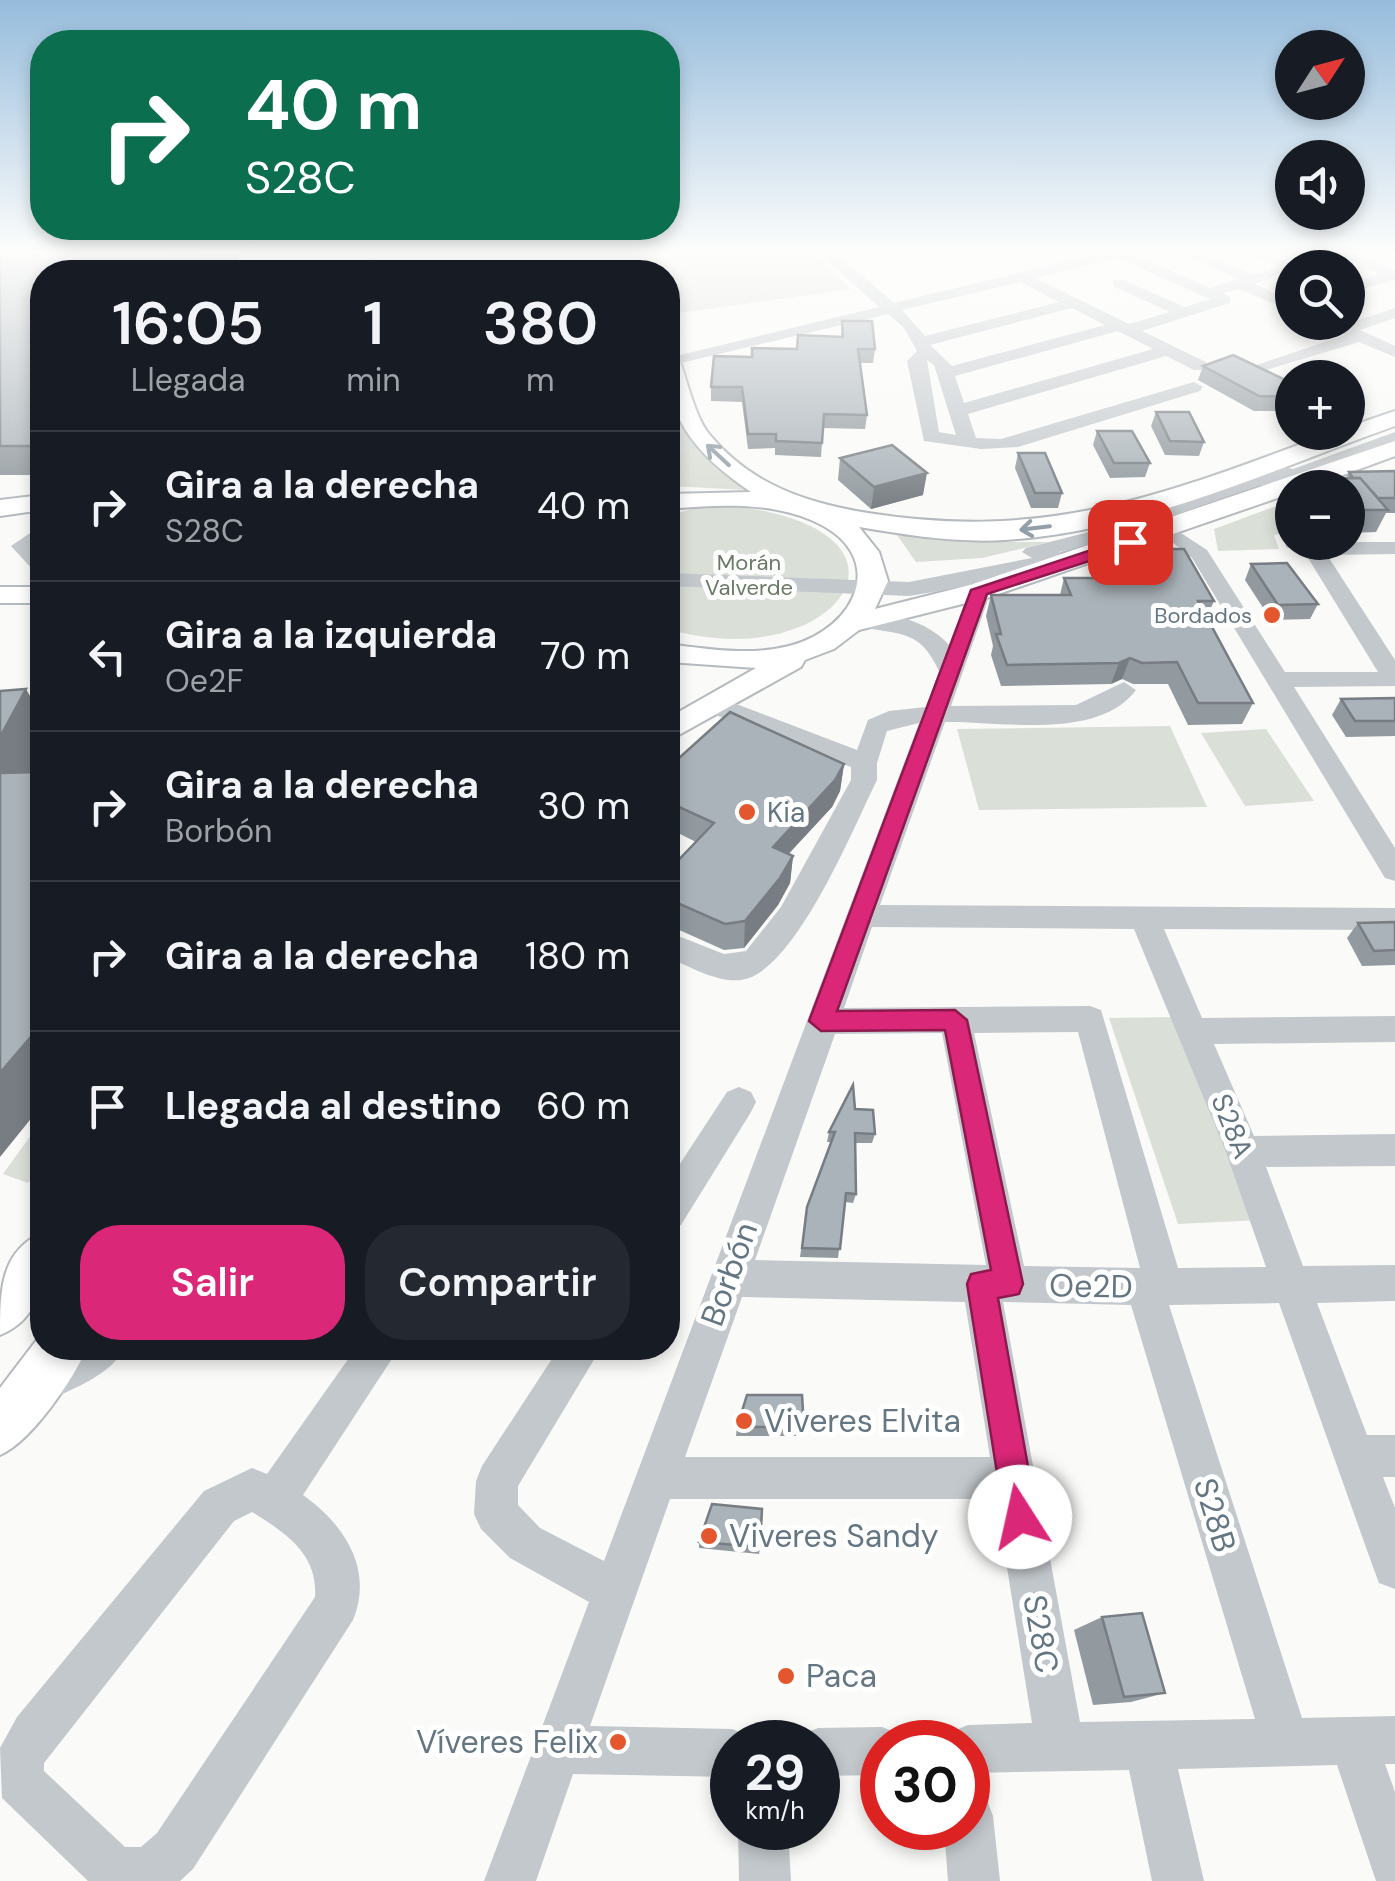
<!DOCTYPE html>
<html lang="es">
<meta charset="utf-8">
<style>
body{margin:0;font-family:"DM Sans",sans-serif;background:#242831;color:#f1f3f6;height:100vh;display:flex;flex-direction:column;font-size:38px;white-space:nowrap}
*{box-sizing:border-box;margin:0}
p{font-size:32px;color:#9ea1a6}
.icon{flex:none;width:55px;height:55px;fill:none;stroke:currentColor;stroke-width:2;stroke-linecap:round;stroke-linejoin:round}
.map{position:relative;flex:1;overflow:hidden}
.drawer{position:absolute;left:30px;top:260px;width:650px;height:1100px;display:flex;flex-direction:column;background:#171b24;border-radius:40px;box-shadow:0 5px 15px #0003}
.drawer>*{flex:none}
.banner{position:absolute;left:30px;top:30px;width:650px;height:210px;border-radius:40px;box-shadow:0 5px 15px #0003;background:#0b6e4f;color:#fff;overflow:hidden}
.needle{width:65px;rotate:54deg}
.controls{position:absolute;left:1275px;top:30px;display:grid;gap:20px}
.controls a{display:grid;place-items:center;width:90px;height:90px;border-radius:50%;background:#171b24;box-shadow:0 5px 15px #0003;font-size:50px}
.speed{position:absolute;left:710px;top:1720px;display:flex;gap:20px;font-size:50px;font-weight:700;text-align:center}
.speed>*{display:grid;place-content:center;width:130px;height:130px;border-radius:50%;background:#171b24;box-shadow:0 5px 15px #0003;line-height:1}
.speed small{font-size:25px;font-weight:400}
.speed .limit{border:15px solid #d22;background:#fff;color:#111}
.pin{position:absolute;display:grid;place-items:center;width:85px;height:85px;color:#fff;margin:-42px;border-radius:20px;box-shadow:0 5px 15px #0006}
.me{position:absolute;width:110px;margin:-55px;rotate:350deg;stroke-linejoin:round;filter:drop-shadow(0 0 8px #0008)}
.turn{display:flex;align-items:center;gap:35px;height:210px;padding:0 50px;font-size:45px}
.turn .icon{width:130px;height:130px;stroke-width:2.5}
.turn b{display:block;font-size:70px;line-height:85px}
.eta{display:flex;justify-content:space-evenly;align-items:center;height:170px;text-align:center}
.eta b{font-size:60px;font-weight:600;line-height:70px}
.primary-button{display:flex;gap:20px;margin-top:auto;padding:20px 50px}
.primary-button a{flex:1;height:115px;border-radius:40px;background:#db2777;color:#fff;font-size:40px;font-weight:600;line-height:115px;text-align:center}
.primary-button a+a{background:#242831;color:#f1f3f6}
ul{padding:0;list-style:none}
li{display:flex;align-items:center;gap:30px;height:150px;padding:0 50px;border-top:2px solid #363941}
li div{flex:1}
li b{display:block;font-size:38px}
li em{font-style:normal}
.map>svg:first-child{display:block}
.green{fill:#dadfd7}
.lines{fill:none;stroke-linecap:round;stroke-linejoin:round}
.major-casing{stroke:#b5babe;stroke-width:4}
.minor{fill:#c3c8cc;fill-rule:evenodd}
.major{fill:#fff;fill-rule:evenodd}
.wall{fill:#929a9f}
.shaded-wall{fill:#777d82}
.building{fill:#aab3b9;stroke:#777d82;stroke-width:2.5}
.oneway{stroke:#939fa8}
.route{fill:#db2777;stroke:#8e194d;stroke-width:2.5}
.poi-dot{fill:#e4572e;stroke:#fff;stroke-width:4}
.labels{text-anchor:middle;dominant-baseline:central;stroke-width:10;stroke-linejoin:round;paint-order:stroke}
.far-park-label{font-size:22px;fill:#687a64;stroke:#fff}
.far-poi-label{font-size:22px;fill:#657683;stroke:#fff;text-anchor:end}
.poi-label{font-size:28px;fill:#657683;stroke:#fff;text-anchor:start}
.street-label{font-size:28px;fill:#657683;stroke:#fff}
.near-street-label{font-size:32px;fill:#657683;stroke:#fff}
.near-poi-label{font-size:32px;fill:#657683;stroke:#fff;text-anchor:start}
</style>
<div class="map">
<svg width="1395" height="1881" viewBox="0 0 1395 1881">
<rect width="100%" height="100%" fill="#fafaf8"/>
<g class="green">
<path d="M621,250H808L851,289L672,314L668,308V272H639Z"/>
<path d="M668,386C687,439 701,459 748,490L668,486Z"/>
<path d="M1284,503L1292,511V531L1274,535L1279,549L1218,551L1214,529Z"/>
<path d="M733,506C943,531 834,678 668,629V516L694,508Z"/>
<path d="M897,535L968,542H1049L982,558L916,562Z"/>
<path d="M1170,726L1207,807L979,810L957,729Z"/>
<path d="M1266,729L1314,801L1245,806L1201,733Z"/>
<path d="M1179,1017L1260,1220L1178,1224L1109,1018Z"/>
<path d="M42,1120V1165L28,1183L3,1174Z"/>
</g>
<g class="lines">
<defs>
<g id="major">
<path d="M588,250H606L622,272H604Z"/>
<path d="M668,350L678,356C687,379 694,415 709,434C751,485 806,503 868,513C1050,542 1166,494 1333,432H1348V427L1395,411V426C1269,471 1140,532 1005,540C956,543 907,535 859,527L879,552L888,581L875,609L970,585L1395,441V456L1308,488H1292V493L990,597L859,630L834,649L805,660L801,667L668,741V718L756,668L668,662V644C707,649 750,656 789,646C859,628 890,553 811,520C766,501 715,505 668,509V494L751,492C697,455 663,418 668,350Z"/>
<path d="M42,495V510L0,516V500Z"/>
<rect x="0" y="587" width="42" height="16"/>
<path d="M42,1233C45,1274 44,1317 0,1335C0,1292 0,1251 42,1233Z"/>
<path d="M42,1333V1348H87C73,1380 31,1442 0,1455V1388Z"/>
</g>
</defs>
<use href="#major" class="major-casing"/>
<g class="minor">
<path d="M816,250H832L894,303L1113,250H1139L1133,254L1210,288L1238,279L1176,250H1196L1253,275L1278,267L1243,250H1263L1299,268L1254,284L1292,301V311L1239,289L1223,293L1230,297V303L1142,331L1206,362V370H1194L1166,356L968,414L976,438L1001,439L1194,382L1203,387L1200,391L1018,447L981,449L924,441L907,361L917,351L904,328L888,314L668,366V358L879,307ZM1118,258L1203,296L1211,299L1185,307L1123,280H1113V286L1170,312L1129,324L1035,278ZM1020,282L1059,302L925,336L902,310ZM1072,308L1105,325L952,366L930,345ZM1118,331L1153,349L964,403L955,376ZM927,360L934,365L956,435L939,432Z"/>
<path d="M1331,250H1350L1395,270V280L1348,293V284L1379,274Z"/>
<path d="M213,268H258L265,272H206Z"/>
<path d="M1395,308V318L1360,330L1395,346V357L1359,342L1253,374L1245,369L1345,335L1321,322L1347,324Z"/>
<path d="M1395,432V444L1276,489L1259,485L1099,542L1059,552L1067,558L1064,563L993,582L909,596L668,586V573L909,582L1032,558L1022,552L1026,548L1085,533L1277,466L1293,469Z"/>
<path d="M1167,524L1207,550L1285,672H1378L1305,553L1286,547V539L1292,537V542H1395V554L1327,555L1395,660V686L1294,687L1395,848V881L1385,878L1192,558L1157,530Z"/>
<path d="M42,525V541L35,547L42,554V572L34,571L11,546Z"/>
<path d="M980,584L991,591L951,706L1076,705L1124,682L1136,690C1098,741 1000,721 945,722L880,905L1395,908V930L1164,929L1202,1018L1395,1016V1042L1214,1044L1254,1136L1395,1134V1166L1266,1167L1303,1266L1395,1265V1301L1317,1303L1367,1435H1395V1477H1383L1395,1508V1589L1379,1583L1373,1567L1279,1303L1169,1305L1302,1718L1395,1716V1764H1385L1395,1792V1881H1376L1337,1765L1178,1769L1204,1881H1152L1129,1770L968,1773V1742H946L951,1732L968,1725L1032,1723L996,1499H670L590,1726L732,1729L749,1736L752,1742H732V1777L573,1774L536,1881H484L589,1602L510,1558L481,1529L474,1514L476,1481L482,1466L559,1348H601L518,1486V1505L540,1528L604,1561L919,723L887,731L877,763V780C854,826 795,973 741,980C717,983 688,966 668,957V932L724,954L746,951L781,907L851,780V767L705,711L702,705L714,697L723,699L857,750L868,720L889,711L926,707L939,671C919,627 898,636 858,626V616C887,609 929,622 949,645L969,591ZM872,927L1134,929L1226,1152L1266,1267L1178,1268L1101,1010L1090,1006L844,1008ZM1078,1032L1140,1268L1024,1266L974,1033ZM942,1033L986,1265L755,1260L835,1034ZM742,1297L965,1302L990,1457H685ZM1003,1302L1131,1305L1255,1719L1080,1722Z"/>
<path d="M739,1087L751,1092L756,1102L751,1112L681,1225L668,1230V1182L727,1092Z"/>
<path d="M66,1348H124C113,1374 71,1390 46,1401L32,1395L26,1381L32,1367Z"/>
<path d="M356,1348H399L303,1495C344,1524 374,1569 353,1620L193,1869L180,1881H88L2,1798L0,1748L17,1717L204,1491L252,1468L267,1474ZM252,1512C286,1533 318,1554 315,1597L157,1833L141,1847H125L44,1771V1763L234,1521Z"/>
<path d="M882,1727L899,1734L903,1742H882V1775L818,1776V1742H798L801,1735L818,1728Z"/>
<path d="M968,1791L986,1798L993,1816L1000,1881H948L944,1828H968Z"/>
<path d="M738,1828H788L791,1881H739Z"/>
</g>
<use href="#major" class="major"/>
</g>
<g class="wall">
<path d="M0,250H196L197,253L42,272V475H0Z"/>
<path d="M842,321L875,349L873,363H860L867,415L865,429L823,428L821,457L775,455V448L748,449L742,402L711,401V387L752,357L797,349L841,337Z"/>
<path d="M1203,366L1292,383V411H1254L1198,380Z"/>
<path d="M1156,412L1204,442L1199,456L1165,455L1151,426Z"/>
<path d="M1097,431L1150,463L1145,477L1110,478L1093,445Z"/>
<path d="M1018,453L1062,493L1058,508H1031L1015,468Z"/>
<path d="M840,458L923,495L871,509L838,480Z"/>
<path d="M1395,471V513H1386L1376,532L1348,533V488H1305L1309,479L1346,478L1349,472Z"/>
<path d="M1141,549L1214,601L1207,617L1253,703L1242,724L1188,725L1168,684H1133L1122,679L1111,684L1001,686L991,655L993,646L986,616L991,595H1060L1064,578H1138L1133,570Z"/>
<path d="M1251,564L1318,604L1310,619L1271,620L1245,580Z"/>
<path d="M1395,698V736L1346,737L1332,715L1341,699Z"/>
<path d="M844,764L840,791L832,807L788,854L793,856L790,883L778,905L744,948L724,950L668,925V871L696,842L668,828V768Z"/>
<path d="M1395,922V965L1362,966L1347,938L1358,923Z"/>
<path d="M855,1109L875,1134L872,1143H855L856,1194L853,1203L845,1202L838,1258L800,1257L807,1207L831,1142H827L829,1132Z"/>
<path d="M737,1427H804L802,1436H736Z"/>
<path d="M699,1542L760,1547L759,1554L699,1548Z"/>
<path d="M1102,1617L1165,1693L1131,1702L1093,1705L1074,1630Z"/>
</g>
<g class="shaded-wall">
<path d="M179,250H196L199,260L177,253Z"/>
<path d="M237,255L242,272H223Z"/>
<path d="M927,473L923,495L871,509L874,487Z"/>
<path d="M1130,658L1122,679L1111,684L1119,663Z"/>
<path d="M26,689L42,717V753L10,817L0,802V737Z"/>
<path d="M844,764L840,791L832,807L771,873L773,847Z"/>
<path d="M793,856L790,883L778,905L744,948L745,921Z"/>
<path d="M42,1014V1105L0,1157V1073Z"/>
</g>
<g class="building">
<path d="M0,250H179L177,253L237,255L223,272H42V446H0Z"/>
<path d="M371,259L373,272H351Z"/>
<path d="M312,262L333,263L332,272H302Z"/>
<path d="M842,321H872L875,349H858L867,415L824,414L822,443L776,441V434H748L742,387H711L714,356L752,357V348L797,349L798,335L843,337Z"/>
<path d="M1233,355L1292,383V397L1259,396L1203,366Z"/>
<path d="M1156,412H1189L1204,442L1170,441Z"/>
<path d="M1097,431H1132L1150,463H1114Z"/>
<path d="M892,445L927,473L874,487L840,458Z"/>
<path d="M1018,453H1045L1062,493H1035Z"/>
<path d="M1395,471V498H1378L1360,478H1353L1349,472Z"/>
<path d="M1360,478L1388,510H1348V488H1316L1309,479Z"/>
<path d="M1141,549H1184L1214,601H1198L1253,703H1198L1177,662L1142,663L1130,658L1119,663L1007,665L996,634H1001L991,595H1071L1064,578H1156Z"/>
<path d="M1287,563L1318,604L1278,605L1251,564Z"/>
<path d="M26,689L0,737V691Z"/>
<path d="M1395,698V721H1355L1341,699Z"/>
<path d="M730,712L844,764L835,780L773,847L793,856L780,878L745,921L725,924L668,899V871L714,823L668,802V768Z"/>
<path d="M42,772V1014L35,1032L0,1073V773Z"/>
<path d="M1395,922V950L1374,951L1358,923Z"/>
<path d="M853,1085L855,1109L873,1110L875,1134L855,1133L856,1194L846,1193L840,1249L802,1248L807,1207L835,1132H829Z"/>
<path d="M747,1395H802L804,1427H737Z"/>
<path d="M712,1504L762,1509L760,1547L699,1542Z"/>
<path d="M1142,1613L1165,1693L1124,1697L1102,1617Z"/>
</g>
<defs><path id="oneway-shaft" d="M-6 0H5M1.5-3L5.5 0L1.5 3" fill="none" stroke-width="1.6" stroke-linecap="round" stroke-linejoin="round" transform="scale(2.5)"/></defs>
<g class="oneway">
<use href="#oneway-shaft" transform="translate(718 455) rotate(-137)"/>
<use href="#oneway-shaft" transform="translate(1035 528) rotate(173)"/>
</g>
<linearGradient id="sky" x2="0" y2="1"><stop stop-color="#96bcdc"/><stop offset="0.49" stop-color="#fdfdfc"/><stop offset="1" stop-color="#fdfdfc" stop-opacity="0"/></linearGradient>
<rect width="1395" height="514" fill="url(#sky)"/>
<path class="route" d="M1130,537L1138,542L1136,546L987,594L837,1011L955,1010L967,1020L1023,1284L1019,1294L998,1298L1037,1517L1032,1528L1020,1533L1009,1528L1004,1517L967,1284L971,1274L991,1270L945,1030L821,1031L809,1021L971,590Z"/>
<g class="poi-dot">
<circle cx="1272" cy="615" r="10"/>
<circle cx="747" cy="812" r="10"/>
<circle cx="744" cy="1421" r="10"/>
<circle cx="709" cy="1536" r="10"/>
<circle cx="786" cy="1676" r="10"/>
<circle cx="618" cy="1742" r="10"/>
</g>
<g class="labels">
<g class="far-park-label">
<text x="749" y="562">Morán<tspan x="749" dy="25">Valverde</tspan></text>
</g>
<g class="far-poi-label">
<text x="1252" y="615">Bordados</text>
</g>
<g class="poi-label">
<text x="767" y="812">Kia</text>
</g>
<g class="street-label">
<text transform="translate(1232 1126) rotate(68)">S28A</text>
</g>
<g class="near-street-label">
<text transform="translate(729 1274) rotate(-70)">Borbón</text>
<text transform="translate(1091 1286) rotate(1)">Oe2D</text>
<text transform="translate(1215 1515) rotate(73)">S28B</text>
<text transform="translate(1041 1634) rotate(80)">S28C</text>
</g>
<g class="near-poi-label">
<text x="764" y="1421">Viveres Elvita</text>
<text x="729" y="1536">Viveres Sandy</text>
<text x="806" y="1676">Paca</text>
<text x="598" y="1742" text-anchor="end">Víveres Felix</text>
</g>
</g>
</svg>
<div class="controls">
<a><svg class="needle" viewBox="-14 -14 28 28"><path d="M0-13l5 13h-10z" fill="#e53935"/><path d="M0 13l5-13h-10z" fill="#9ea1a6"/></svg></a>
<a><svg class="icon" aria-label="sound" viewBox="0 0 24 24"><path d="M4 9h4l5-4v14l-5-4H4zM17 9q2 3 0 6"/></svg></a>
<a><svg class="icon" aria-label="search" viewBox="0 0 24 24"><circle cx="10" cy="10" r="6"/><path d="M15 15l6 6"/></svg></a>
<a>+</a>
<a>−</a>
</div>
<div class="speed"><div>29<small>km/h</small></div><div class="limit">30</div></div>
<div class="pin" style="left:1130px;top:542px;background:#d93025"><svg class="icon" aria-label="arrive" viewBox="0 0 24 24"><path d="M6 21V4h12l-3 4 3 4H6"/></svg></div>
<svg class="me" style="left:1020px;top:1517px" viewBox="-20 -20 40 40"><circle r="19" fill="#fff"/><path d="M0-13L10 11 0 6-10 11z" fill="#db2777"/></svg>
<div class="banner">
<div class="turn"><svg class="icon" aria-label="right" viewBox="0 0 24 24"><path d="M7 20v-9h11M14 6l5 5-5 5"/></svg><div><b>40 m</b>S28C</div></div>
</div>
<section class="drawer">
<div class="eta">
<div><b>16:05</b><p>Llegada</p></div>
<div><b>1</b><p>min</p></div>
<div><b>380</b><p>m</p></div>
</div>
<ul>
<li><svg class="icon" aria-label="right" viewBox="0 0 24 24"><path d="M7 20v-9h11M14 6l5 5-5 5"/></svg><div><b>Gira a la derecha</b><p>S28C</p></div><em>40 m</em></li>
<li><svg class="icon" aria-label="left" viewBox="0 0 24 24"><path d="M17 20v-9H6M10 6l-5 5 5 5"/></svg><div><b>Gira a la izquierda</b><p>Oe2F</p></div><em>70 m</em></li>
<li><svg class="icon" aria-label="right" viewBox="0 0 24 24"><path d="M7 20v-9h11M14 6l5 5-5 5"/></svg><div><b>Gira a la derecha</b><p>Borbón</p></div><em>30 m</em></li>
<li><svg class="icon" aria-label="right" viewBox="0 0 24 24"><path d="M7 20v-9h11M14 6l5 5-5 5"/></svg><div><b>Gira a la derecha</b></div><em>180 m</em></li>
<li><svg class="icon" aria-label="arrive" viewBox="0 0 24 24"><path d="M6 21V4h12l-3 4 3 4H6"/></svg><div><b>Llegada al destino</b></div><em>60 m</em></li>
</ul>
<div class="primary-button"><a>Salir</a><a>Compartir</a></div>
</section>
</div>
